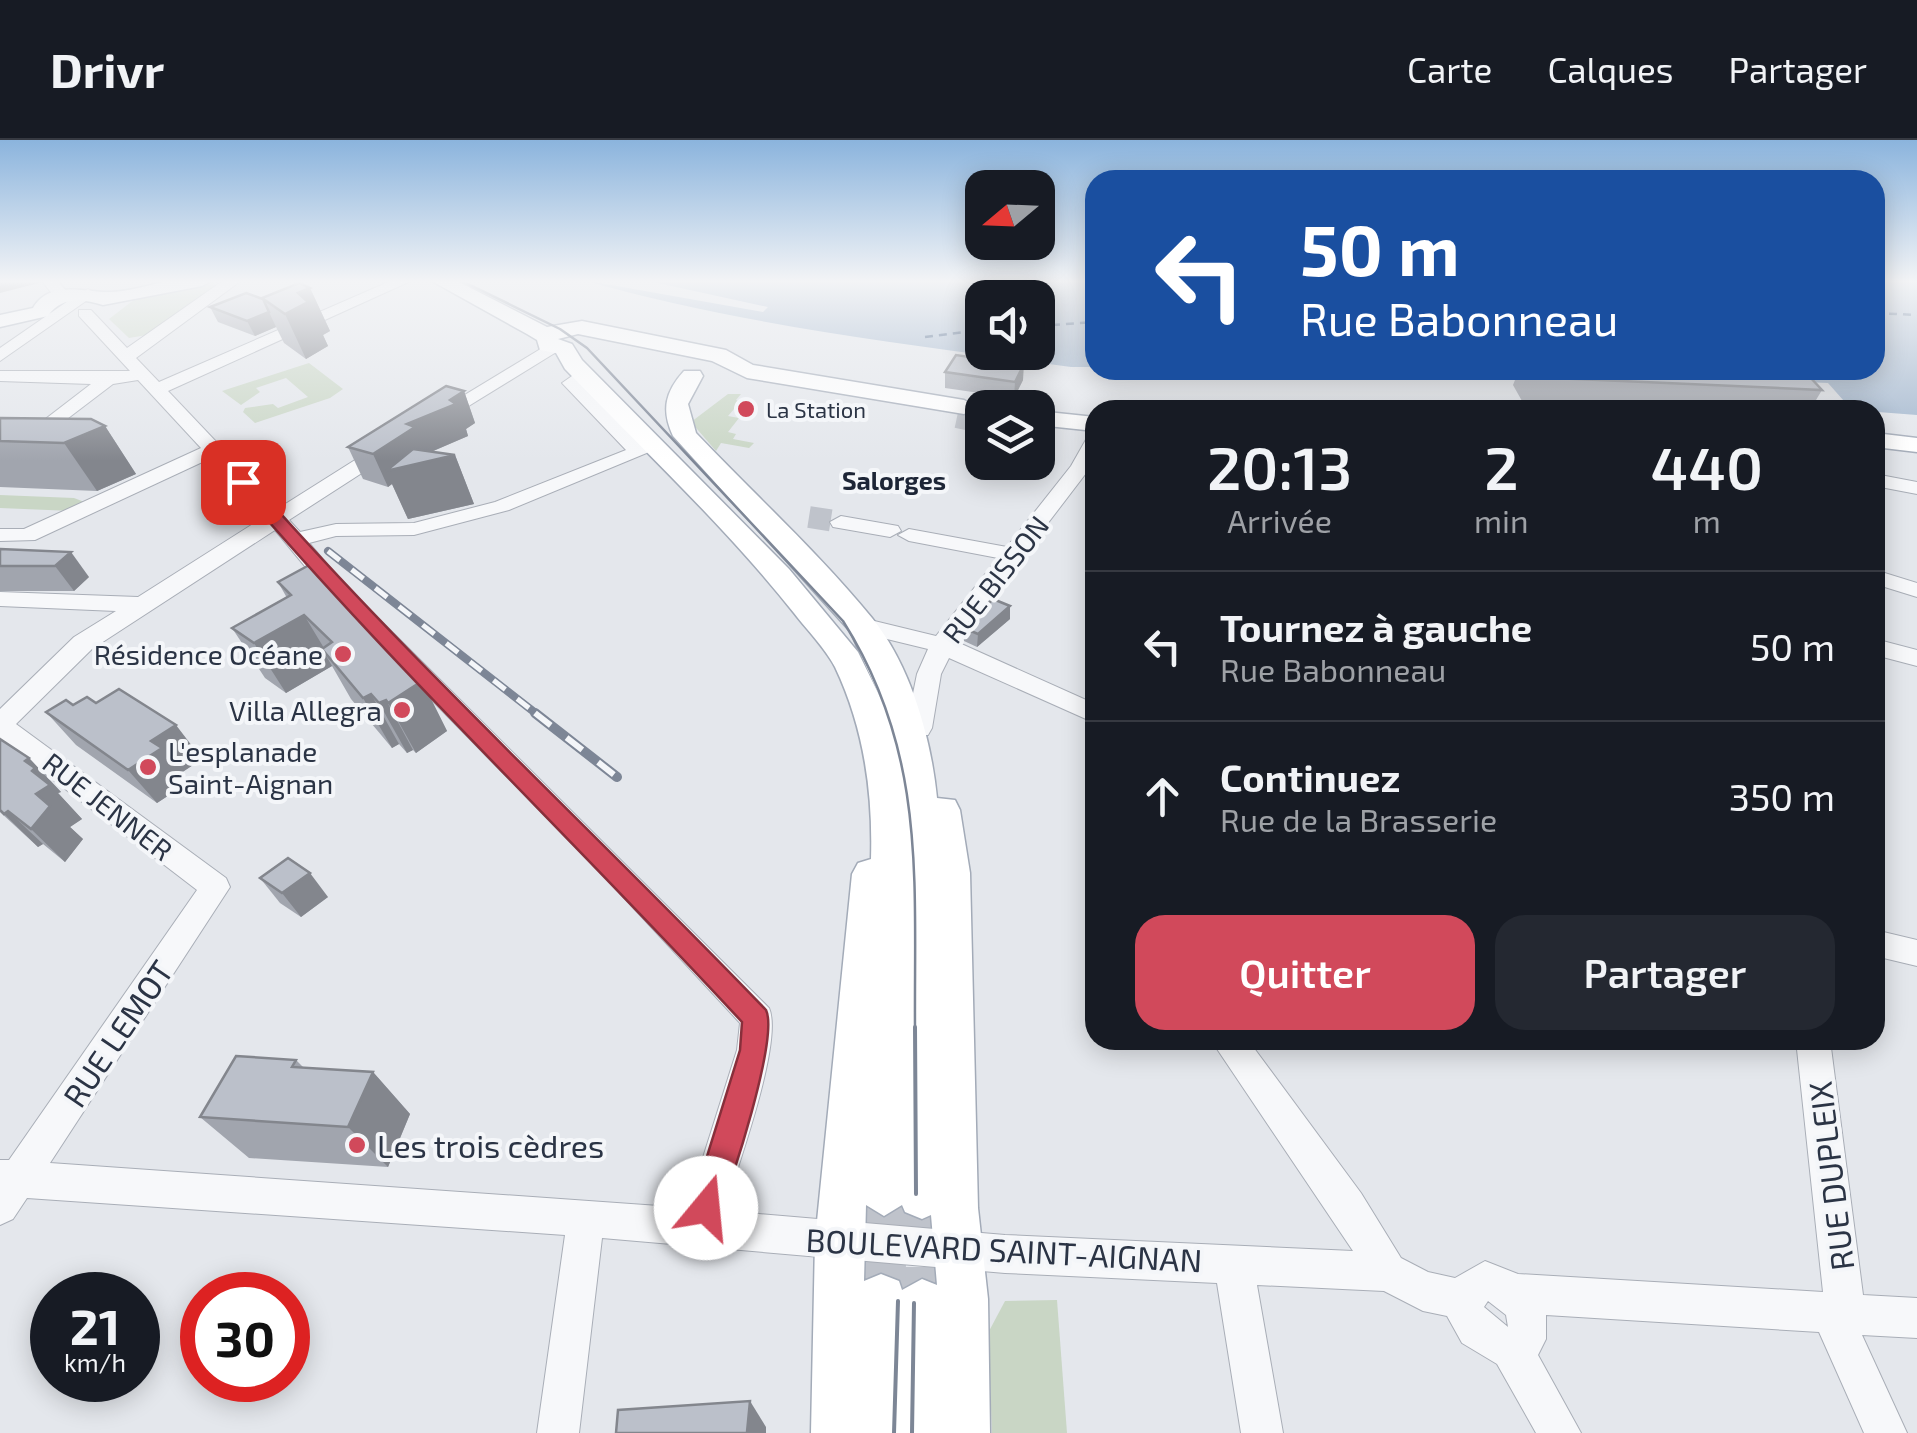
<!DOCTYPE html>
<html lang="fr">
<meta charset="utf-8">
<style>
body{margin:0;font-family:"Exo 2",sans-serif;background:#242831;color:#f1f3f6;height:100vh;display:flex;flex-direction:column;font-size:38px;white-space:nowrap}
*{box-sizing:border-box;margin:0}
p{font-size:32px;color:#9ea1a6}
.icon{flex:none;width:55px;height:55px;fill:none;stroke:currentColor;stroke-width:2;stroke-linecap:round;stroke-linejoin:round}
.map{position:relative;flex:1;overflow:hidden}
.drawer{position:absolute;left:1085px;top:260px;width:800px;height:650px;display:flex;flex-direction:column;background:#171b24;border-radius:30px;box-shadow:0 5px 25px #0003}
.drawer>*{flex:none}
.hud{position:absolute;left:1085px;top:30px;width:800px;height:210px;border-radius:30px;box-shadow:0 5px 25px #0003;background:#1a4fa0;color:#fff;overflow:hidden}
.needle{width:65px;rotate:251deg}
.fabs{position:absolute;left:965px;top:30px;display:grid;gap:20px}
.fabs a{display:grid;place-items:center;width:90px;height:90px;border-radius:20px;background:#171b24;box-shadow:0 5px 25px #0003;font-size:50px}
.speed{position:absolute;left:30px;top:1132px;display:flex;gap:20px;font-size:50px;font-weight:700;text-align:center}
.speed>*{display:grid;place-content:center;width:130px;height:130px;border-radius:50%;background:#171b24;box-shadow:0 5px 25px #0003;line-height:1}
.speed small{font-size:25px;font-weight:400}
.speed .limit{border:15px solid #d22;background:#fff;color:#111}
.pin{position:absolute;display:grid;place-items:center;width:85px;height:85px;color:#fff;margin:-42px;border-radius:20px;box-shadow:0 5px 15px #0006}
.me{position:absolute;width:110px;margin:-55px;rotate:17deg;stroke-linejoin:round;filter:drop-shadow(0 0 8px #0008)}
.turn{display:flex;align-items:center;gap:35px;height:210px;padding:0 50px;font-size:45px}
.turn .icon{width:130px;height:130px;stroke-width:2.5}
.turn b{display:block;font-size:70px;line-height:85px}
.eta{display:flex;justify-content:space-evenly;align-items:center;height:170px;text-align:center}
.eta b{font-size:60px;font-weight:600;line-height:70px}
.action{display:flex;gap:20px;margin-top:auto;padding:20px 50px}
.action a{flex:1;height:115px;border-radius:30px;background:#d1495b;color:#fff;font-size:40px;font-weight:600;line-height:115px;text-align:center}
.action a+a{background:#242831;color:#f1f3f6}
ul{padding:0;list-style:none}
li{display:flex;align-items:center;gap:30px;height:150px;padding:0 50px;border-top:2px solid #363941}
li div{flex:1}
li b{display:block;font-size:38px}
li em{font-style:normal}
header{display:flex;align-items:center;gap:60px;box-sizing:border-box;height:140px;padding:0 50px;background:#171b24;border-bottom:2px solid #363941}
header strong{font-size:48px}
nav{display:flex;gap:55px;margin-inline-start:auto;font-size:35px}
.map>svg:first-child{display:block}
.green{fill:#c9d6c5}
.water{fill:#9fb4cc;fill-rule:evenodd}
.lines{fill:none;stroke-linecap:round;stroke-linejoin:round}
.ferry{stroke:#34527a;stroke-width:2.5;stroke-dasharray:8 6;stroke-linecap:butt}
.minor-tunnel{stroke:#bfc3cb;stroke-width:22;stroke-dasharray:22 11;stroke-linecap:butt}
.major-tunnel-far1{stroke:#bfc3cb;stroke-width:22;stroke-dasharray:22 11;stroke-linecap:butt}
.major-tunnel{stroke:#bfc3cb;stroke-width:48;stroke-dasharray:48 24;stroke-linecap:butt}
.minor-casing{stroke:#a9aeb7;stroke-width:2}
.major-casing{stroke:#a3abb8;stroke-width:3}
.minor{fill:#f7f8fa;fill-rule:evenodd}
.major{fill:#fff;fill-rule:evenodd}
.tram-far1{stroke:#7d8696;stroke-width:2.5}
.tram{stroke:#7d8696;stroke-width:4}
.rail-far1-casing{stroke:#7d8696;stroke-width:8}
.rail-casing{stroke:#7d8696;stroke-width:10}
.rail-far1{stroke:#f4f6f9;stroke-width:5;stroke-dasharray:15;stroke-linecap:butt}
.rail{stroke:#f4f6f9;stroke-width:6;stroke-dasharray:20;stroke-linecap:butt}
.wall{fill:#a1a5ae}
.shaded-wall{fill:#83868d}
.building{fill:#bbc0ca;stroke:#83868d;stroke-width:2.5}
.route{fill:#d1495b;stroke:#882f3b;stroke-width:2.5}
.poi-dot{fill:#d1495b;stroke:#f4f6f9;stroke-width:4}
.labels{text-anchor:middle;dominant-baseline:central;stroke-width:8;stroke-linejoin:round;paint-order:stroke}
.far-poi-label{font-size:22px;fill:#2b3445;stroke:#f4f6f9;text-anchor:start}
.far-neighbourhood-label{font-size:25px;font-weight:bold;fill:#1d2536;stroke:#f4f6f9}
.street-label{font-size:28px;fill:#2b3445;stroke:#f4f6f9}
.poi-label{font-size:28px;fill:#2b3445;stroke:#f4f6f9;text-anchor:end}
.near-street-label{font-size:32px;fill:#2b3445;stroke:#f4f6f9}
.near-poi-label{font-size:32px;fill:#2b3445;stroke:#f4f6f9;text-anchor:start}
</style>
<header>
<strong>Drivr</strong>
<nav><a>Carte</a><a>Calques</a><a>Partager</a></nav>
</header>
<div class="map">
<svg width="1917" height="1293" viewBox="0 0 1917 1293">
<rect width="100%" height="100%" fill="#e4e7ec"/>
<g class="green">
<path d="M212,143L217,145L147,195L129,198L109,179L135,159Z"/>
<path d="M309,223L343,249L330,258L255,283L243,272L245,268L273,264L278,268L308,257L286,238L256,248L260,252L241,265L222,251Z"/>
<path d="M728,254H741L736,260L740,262L728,276L739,278L728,292L736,294L733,299L754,303L749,308L721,303L716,311L691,282Z"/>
<path d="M0,355L74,358L87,363L72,371L0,368Z"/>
<path d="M1057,1160L1067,1293H992L988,1193L1005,1161Z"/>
</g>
<g class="water">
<path d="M583,140L763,172L768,167L644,140H1095V227H1071C908,204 742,186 583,140ZM982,158H1038V212H982Z"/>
<path d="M1875,140H1917V275L1852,270L1828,243L1518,230H1875Z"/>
</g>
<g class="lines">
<g class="ferry">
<path d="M1875,173L1917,175"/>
<path d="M1038,186L1095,182"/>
<path d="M925,197L982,190"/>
</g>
<path class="minor-tunnel" d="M809,377L841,382"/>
<path class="major-tunnel-far1" d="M957,277L971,280"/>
<g class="major-tunnel">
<path d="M922,1055V1164"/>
<path d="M881,1159L884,1052"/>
</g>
<defs>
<g id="minor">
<path d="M41,140H57L71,157L69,160L88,149L96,154L0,221V208L68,161L57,160Z"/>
<path d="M224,140H242L136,218L159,242L393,140H413L168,251L279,368L382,303H396V311L289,380L300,392L336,384L414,383L495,362L626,310L562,243L582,229L591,234L582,243L649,312L509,370L414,395L336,396L309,403L343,443L769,868C784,901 736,1031 724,1071L1005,1095L1353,1111L1211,900H1248L1361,1053L1401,1118L1428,1132L1455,1138L1485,1121L1518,1134L1823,1152L1796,900H1830L1863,1155L1917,1158V1198L1862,1195L1907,1293H1864L1819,1192L1546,1175V1199L1538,1215L1581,1293H1536L1497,1224L1462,1203L1447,1176L1423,1171L1384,1151L1257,1145L1283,1293H1241L1217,1143L1005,1133L602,1098L579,1293H537L565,1095L27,1058L13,1079L0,1085V1020H9L197,750L0,599V569L74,497L116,471L0,466V452L138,457L264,377L211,318L35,400L0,401V389H24L201,308L138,240L113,244L0,330V314L91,244L0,241V231H130L79,176V170H91L127,208ZM275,390L327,453L603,735L740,883L737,910L687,1068L50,1023L230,747L226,738L16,584L92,509ZM1488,1161L1506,1175L1508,1187L1484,1167Z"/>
<path d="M552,202L561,207L558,211L441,283L434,285L425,279Z"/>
<path d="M1095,294V318L1090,328L957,502L1095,564V583L949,518L941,534L932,588L928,595H910L906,588L917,534L928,509L854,491L850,486L862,478L936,496L998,418L909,401L898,395L909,389L1007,407L1071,326L1088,296Z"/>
<path d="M1875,334L1917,342V354L1875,346Z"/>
<path d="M841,376L898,386L901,391L890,397L833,387L830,382Z"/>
<path d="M1875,430L1917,443V457L1875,444Z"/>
<path d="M1875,499L1917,510V526L1875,515Z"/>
<path d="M1875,790L1917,800V826L1875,816Z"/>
</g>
<g id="major">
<path d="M173,140H212L202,146L103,165C83,159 61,156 48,176L0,187V175L33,168C49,140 84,152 108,152C129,152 152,144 173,140Z"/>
<path d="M430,140H455L547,187L582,181L726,210L753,225L964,260L976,267L964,274L747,238L712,221L578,194L558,199L572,204L582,220L789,429L858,512L883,563L850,491L673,296C661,270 665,252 684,231H700L703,236L688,264L696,293C754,354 819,413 872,478C911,526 931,598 937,658L955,660L960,670L970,733L978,1068L988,1159L990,1293H811L815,1101L852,734L858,723L871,719C873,652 864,588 835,527C825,508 807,490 794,473C725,386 642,309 565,229L556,213L540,210L537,200L527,194ZM866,1065L884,1076L902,1065L905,1072L922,1079L931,1075L937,1145L922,1139L902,1150L899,1141L881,1134L864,1141Z"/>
<path d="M1038,271L1095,277V291L1038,285Z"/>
<path d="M1875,293L1917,298V312L1875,307Z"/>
</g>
</defs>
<use href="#minor" class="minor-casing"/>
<use href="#major" class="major-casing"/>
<use href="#minor" class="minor"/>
<use href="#major" class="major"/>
<path class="tram-far1" d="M460,140L560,189L587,208L843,481C927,614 914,740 915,890"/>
<g class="tram">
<path d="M915,887L916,1054"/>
<path d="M894,1293L898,1161"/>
<path d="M912,1293L914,1163"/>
</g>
<defs>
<path id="rail-far1" d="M328,411L538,575"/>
<path id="rail" d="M535,573L617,637"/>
</defs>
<use href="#rail-far1" class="rail-far1-casing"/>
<use href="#rail" class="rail-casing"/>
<use href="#rail-far1" class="rail-far1"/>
<use href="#rail" class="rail"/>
</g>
<g class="wall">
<path d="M310,148L330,191L323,195L328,206L306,219L284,203L276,187L255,196L218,182L210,167L263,159Z"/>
<path d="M1013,223L1023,240L1014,258L945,248V232Z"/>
<path d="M1519,230H1726L1822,250L1810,270H1723L1522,261L1513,245Z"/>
<path d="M464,251L475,283L466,289L468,296L431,312L455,315L474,364L408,379L392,344L388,347L363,339L348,307Z"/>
<path d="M0,278L105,286L136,334L97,351L0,347Z"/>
<path d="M0,409L89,437L74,451H0Z"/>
<path d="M278,442L382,492L391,509L422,541L447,591L416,613L413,610L407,613L399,604L392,608L351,559L332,526L286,553L265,538L232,488L287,458Z"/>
<path d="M1010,479L977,507L964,501V488Z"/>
<path d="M73,565L202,619L181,633L189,642L157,663L76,605L46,572Z"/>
<path d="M0,599L29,618L61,652L58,653L82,679L70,687L83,699L65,722L43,704L38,707L0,672Z"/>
<path d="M260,738L328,757L301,777L280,763Z"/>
<path d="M296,920L304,928L373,932L410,974L388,1027L249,1018L200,977Z"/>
</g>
<g class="shaded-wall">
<path d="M0,140H36L39,143L0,153Z"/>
<path d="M310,148L330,191L323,195L328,206L306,219L285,174L298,153Z"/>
<path d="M269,172L276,187L255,196L247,181Z"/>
<path d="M1024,224L1023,240L1014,258L1015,242Z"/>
<path d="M464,251L475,283L466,289L468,296L426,314L455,315L474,364L408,379L392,344L388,347L373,314L407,284Z"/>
<path d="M105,286L136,334L97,351L64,303Z"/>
<path d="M71,412L89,437L74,451L55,426Z"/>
<path d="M1010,466V479L977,507L978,494Z"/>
<path d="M304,475L330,518L322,509L332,526L286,553L254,503Z"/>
<path d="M382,492L408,542L377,495Z"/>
<path d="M422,541L447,591L416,613L388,563Z"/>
<path d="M371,554L399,604L392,608L363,558Z"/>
<path d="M386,560L413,610L407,613L379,563Z"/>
<path d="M176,585L202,619L181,633L189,642L157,663L128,630L151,601Z"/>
<path d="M29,618L61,652L58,653L82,679L70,687L83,699L65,722L31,689L32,631L25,621Z"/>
<path d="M8,671L43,704L38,707L4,674Z"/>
<path d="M310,733L328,757L301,777L282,753Z"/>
<path d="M373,932L410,974L388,1027L348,987Z"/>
<path d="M750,1261L766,1287V1293H747Z"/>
</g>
<g class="building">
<path d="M299,143L310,148L298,153L308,162L285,174L262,158Z"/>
<path d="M246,153L263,159L269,172L247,181L210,167Z"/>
<path d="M972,211L1014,217L1010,223L1024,224L1015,242L945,232L956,215L969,217Z"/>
<path d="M1528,230H1726L1807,234L1822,250L1531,237Z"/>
<path d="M446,246L464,251L450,260L456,264L407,284L415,287L373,314L348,307Z"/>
<path d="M0,278L91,279L105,286L64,303L0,301Z"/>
<path d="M413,309L455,315L386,331Z"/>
<path d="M0,409L71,412L55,426H0Z"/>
<path d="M313,423L382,492L377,495L422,541L388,563L386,560L379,563L371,554L363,558L322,509L332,502L304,475L254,503L232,488L291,455L278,442Z"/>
<path d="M993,459L1010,466L978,494L964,488Z"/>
<path d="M119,549L176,585L151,601L162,608L128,630L46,572L66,560L73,565L87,557L96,563Z"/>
<path d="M0,599L29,618L25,621L35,628L32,631L50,645L36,654L50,666L31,689L8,671L4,674L0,670Z"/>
<path d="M288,718L310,733L282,753L260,738Z"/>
<path d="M236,916L296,920L292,927L373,932L348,987L200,977Z"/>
<path d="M750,1261L747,1292L757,1293H616L618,1270Z"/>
</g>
<linearGradient id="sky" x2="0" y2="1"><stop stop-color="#8bb4dd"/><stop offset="0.44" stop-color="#f3f4f6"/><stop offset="1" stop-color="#f3f4f6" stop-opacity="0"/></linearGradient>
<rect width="1917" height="321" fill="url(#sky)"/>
<path class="route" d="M243,336L249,338C412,524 595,692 766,870C779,897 731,1046 717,1078L706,1083L696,1078L691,1068L740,910L742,882C576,702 397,532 237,345V338Z"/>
<g class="poi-dot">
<circle cx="746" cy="269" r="10"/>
<circle cx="343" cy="514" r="10"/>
<circle cx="402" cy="570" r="10"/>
<circle cx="148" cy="627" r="10"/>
<circle cx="357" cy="1005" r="10"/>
</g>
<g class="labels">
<g class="far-poi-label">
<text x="766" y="269">La Station</text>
</g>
<g class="far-neighbourhood-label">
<text x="894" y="340">Salorges</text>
</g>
<g class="street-label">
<text transform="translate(995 439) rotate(-52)">RUE BISSON</text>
<text transform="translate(108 666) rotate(38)">RUE JENNER</text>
</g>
<g class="poi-label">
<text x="323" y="514">Résidence Océane</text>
<text x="382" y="570">Villa Allegra</text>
<text x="168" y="611" text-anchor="start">L'esplanade<tspan x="168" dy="32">Saint-Aignan</tspan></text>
</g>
<g class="near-street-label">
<text transform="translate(117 893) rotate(-56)">RUE LEMOT</text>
<text transform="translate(1830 1036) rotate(-97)">RUE DUPLEIX</text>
<text transform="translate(1004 1109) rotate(3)">BOULEVARD SAINT-AIGNAN</text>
</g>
<g class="near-poi-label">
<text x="377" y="1005">Les trois cèdres</text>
</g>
</g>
</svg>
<div class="fabs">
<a><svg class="needle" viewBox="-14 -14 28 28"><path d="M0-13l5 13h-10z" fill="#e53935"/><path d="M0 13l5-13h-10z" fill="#9ea1a6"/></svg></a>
<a><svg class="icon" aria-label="sound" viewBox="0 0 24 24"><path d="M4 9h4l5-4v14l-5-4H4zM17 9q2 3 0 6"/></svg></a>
<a><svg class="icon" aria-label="layers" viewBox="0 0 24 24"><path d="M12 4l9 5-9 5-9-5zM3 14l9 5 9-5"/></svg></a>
</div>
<div class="speed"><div>21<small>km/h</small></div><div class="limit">30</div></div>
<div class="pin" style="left:243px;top:342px;background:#d93025"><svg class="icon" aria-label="arrive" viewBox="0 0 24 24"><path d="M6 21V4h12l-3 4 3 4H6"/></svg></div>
<svg class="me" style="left:706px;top:1068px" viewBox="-20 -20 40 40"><circle r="19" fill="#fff"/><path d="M0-13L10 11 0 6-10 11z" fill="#d1495b"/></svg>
<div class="hud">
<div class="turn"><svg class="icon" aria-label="left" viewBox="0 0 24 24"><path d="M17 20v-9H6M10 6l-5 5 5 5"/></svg><div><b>50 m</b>Rue Babonneau</div></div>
</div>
<section class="drawer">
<div class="eta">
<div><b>20:13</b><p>Arrivée</p></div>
<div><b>2</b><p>min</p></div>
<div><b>440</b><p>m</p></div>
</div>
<ul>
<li><svg class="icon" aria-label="left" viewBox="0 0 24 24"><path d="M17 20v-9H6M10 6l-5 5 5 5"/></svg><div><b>Tournez à gauche</b><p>Rue Babonneau</p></div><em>50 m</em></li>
<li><svg class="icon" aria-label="ahead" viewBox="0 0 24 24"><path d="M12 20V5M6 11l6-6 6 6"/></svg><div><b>Continuez</b><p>Rue de la Brasserie</p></div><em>350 m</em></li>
</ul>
<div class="action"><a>Quitter</a><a>Partager</a></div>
</section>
</div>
